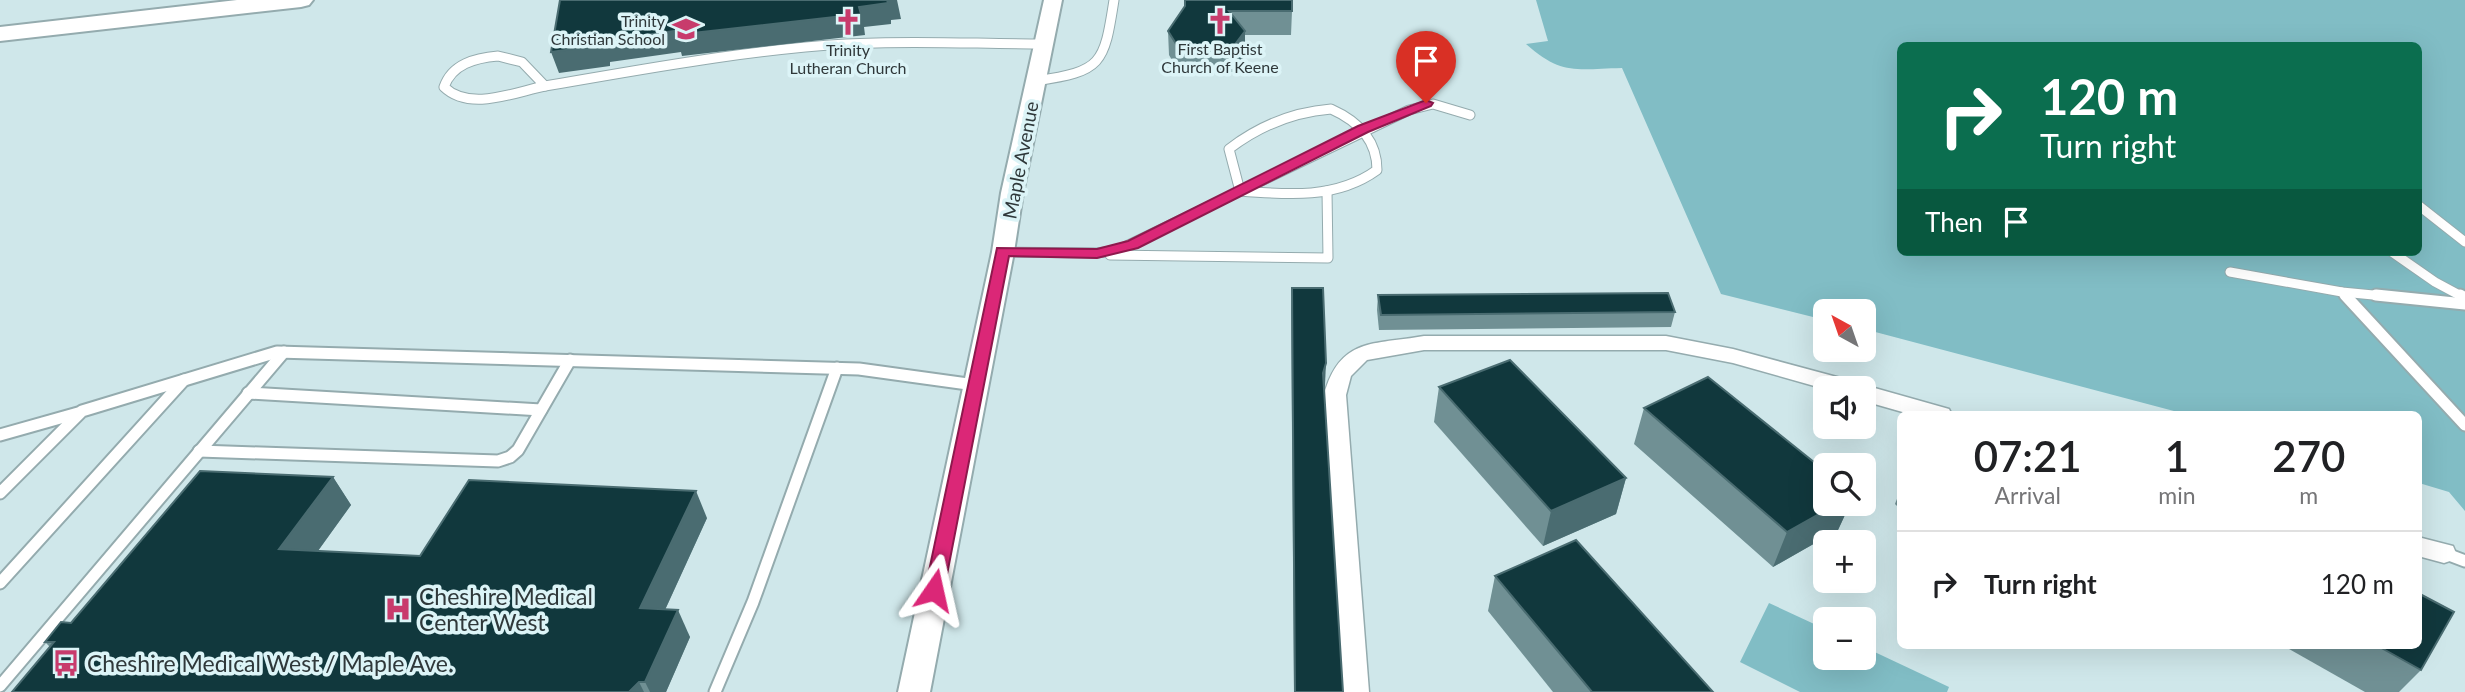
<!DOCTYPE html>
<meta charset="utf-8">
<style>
body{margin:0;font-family:Lato,sans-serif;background:#f6f6f6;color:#202124;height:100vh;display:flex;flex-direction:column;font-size:26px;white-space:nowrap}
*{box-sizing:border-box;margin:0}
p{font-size:23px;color:#757577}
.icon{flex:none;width:38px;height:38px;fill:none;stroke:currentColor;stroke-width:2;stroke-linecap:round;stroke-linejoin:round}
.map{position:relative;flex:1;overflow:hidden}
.panel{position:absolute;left:1897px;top:411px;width:525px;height:238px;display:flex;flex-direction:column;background:#fff;border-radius:10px;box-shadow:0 7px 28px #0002}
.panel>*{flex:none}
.top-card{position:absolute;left:1897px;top:42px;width:525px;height:214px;border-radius:10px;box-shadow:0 7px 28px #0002;background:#0b6e4f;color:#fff;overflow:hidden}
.needle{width:46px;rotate:320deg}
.buttons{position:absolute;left:1813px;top:299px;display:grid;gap:14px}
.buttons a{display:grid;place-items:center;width:63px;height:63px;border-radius:10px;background:#fff;box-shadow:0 7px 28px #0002;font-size:35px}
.pin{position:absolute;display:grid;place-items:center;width:60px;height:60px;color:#fff;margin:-72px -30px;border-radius:50% 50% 50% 0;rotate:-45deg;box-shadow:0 0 7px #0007}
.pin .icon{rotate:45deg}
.me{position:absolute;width:77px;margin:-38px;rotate:11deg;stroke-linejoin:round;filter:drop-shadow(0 0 5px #0008)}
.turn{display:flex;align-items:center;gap:24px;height:147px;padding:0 28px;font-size:32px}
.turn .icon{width:91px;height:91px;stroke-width:2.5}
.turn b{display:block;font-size:49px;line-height:60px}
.then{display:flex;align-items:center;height:66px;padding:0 28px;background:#0003;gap:14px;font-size:26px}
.eta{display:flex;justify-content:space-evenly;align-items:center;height:119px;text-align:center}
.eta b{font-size:42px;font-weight:600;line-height:49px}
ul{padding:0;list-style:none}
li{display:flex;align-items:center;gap:21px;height:105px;padding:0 28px;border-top:2px solid #e0e0e0}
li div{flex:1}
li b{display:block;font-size:26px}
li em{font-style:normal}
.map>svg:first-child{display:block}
.green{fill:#81bdc5;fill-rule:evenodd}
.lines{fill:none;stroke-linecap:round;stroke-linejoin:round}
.service-far1-casing{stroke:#94abae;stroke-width:11}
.service-casing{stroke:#94abae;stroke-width:15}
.minor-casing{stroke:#94abae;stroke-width:3}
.tertiary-casing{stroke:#94abae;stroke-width:4}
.trunk-casing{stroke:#94abae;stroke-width:4}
.service-far1{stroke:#fff;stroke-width:9}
.service{stroke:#fff;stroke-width:11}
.minor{fill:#fff;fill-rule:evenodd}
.tertiary{fill:#fff;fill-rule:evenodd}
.trunk{fill:#fff;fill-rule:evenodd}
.wall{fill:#709094}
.shaded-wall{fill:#4a6c71}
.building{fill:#11383d;stroke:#4a6c71;stroke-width:2}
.route{fill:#db2777;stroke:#8e194d;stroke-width:2}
.labels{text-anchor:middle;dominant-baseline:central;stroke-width:7;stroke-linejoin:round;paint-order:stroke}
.far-poi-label{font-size:16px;fill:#2f383a;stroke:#dcf4f7}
.street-label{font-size:19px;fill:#2f383a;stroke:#dcf4f7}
.near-poi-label{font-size:23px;fill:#2f383a;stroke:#dcf4f7;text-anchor:start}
</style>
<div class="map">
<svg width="2465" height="692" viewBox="0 0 2465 692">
<rect width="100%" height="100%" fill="#cfe7ea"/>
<g class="green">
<path d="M1536,0H2465V511L2449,492L2419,483L2418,415H2189L1864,329V312H1825V320L1721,294L1622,68C1577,69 1562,76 1526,44L1548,41ZM1900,46H2418V252H1900Z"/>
<path d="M1769,603L1825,629V658H1864V647L1949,687L1947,692H1800L1740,662Z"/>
</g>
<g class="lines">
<defs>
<g id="service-far1">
<path d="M498,56L522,62L545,86C515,92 470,112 444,87C452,64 475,58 498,56Z"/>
<path d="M1036,81C1102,71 1104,65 1114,0"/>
<path d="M545,86C645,69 745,50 846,44C912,40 977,44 1043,44"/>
<path d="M1331,109C1358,121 1377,140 1377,170C1337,199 1288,195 1240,191L1229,149C1259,126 1294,112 1331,109Z"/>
<path d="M2418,205L2465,242"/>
<path d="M1003,252L1097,253L1118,250L1409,110L1433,104L1470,115"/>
<path d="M2392,252L2435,282L2463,297"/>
<path d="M1110,255L1328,258L1327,191"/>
<path d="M2230,272L2342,292L2394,297"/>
<path d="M2342,292L2347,297"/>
</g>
<g id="service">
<path d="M2345,295L2465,425"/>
<path d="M2376,295L2465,304"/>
<path d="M2460,295L2465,298"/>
<path d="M248,393L541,410"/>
<path d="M0,435L78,413"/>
<path d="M199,451L498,461L510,457L518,450L570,360"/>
<path d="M0,493L82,411L277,352L859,369L975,385"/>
<path d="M2444,553L2465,561"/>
<path d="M0,583L184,380"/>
<path d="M0,686L284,352"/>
<path d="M715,692L753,602L837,368"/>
</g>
<g id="minor">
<path d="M1424,336H1666L1733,349L1848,380L1856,383L1858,387L1864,385L1949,409L1952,415H1913L1864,401V388L1825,389L1733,363L1666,350H1424L1367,360L1351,376L1346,395L1369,692H1343L1324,395C1340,337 1373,345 1424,336Z"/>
<path d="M2418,537L2453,546L2456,553L2453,560L2444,563L2418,556Z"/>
</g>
<path id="tertiary" d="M1044,0H1062L1023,193L1014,252L930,692H898L992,252L1001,193Z"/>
<path id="trunk" d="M237,0H313L309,5L301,7L0,41V27Z"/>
</defs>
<use href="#service-far1" class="service-far1-casing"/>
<use href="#service" class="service-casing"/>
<use href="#minor" class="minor-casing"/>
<use href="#tertiary" class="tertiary-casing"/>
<use href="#trunk" class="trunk-casing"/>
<use href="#service-far1" class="service-far1"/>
<use href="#service" class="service"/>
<use href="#minor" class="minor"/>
<use href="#tertiary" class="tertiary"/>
<use href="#trunk" class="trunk"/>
</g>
<g class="wall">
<path d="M1185,6L1292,11L1291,35H1245V55L1233,72H1179L1169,55L1168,31Z"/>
<path d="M1292,288L1325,385L1324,388L1343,692H1294L1291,310Z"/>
<path d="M1378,295L1675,312L1671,327L1379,330L1377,310Z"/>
<path d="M1439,387L1626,478L1616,514L1543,546L1434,422Z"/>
<path d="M1644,408L1825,504H1850L1838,530L1773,567L1634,444Z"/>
<path d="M333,477L351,505L318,551L420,556L707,518L665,610L690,637L666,692H12L50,647L45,642L71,623Z"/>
<path d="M1900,491V509L1895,504Z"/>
<path d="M1495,576L1713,692H1553L1488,611Z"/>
<path d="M2284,646H2418L2421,670L2399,692H2365Z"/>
</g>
<g class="shaded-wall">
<path d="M887,0H897L901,19L891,20V24L864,27L865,35L682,56L681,52L610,62V66L559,73L551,52L603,41L859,7Z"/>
<path d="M1245,31V55L1233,72V47Z"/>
<path d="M1326,363L1325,385L1321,395L1323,373Z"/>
<path d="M333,477L351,505L299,577L279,549Z"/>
<path d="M1626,478L1616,514L1543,546L1551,511Z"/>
<path d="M696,491L707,518L653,636L640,608Z"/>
<path d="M1837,504H1850L1838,530L1773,567L1787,532Z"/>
<path d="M678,610L690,637L666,692H650L645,682Z"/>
<path d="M639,682L644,692H629Z"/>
</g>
<g class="building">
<path d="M560,0H887L888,3L859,7L861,14L675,35V31L603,41L602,45L551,52Z"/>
<path d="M1185,0H1292V11H1229L1245,31L1233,47H1178L1168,31L1185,6Z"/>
<path d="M1292,288H1323L1326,363L1323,373L1343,692H1295Z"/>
<path d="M1668,293L1675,312L1381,315L1378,295Z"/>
<path d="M1510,360L1626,478L1551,511L1439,387Z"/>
<path d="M1708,377L1825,471V504H1837L1787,532L1644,408Z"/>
<path d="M200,471L333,477L279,549L420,556L469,480L696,491L640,608L678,610L645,682H639L629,692H12L54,642H45L61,622L71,623Z"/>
<path d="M1576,540L1713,692H1592L1495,576Z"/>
<path d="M2418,593L2454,612L2421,670L2378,646H2418Z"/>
</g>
<path class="route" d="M1426,100L1433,103L1431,106L1368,132L1138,248L1097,258L1009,256L944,590L941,595L934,597L928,595L925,590L997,248L1097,249L1128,241L1358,126Z"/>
<defs>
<symbol id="church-bare" viewBox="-9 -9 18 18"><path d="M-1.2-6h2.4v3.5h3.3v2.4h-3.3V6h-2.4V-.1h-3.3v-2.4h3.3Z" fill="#c83b6c" stroke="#dcf4f7" stroke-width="2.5" paint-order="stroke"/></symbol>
<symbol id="school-bare" viewBox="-9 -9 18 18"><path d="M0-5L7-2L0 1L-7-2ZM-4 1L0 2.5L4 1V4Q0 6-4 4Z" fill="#c83b6c" stroke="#dcf4f7" stroke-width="2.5" paint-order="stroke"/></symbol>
<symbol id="hospital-bare" viewBox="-9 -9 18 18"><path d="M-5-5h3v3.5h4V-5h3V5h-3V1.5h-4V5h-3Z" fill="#c83b6c" stroke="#dcf4f7" stroke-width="2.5" paint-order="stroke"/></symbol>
<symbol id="bus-bare" viewBox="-9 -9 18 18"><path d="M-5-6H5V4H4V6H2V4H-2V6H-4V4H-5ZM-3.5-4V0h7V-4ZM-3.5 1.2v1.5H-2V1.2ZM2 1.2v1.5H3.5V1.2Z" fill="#c83b6c" stroke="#dcf4f7" stroke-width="2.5" paint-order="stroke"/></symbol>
</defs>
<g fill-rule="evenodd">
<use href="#church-bare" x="1201" y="2" width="38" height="38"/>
<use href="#church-bare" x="829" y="3" width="38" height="38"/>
<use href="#school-bare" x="667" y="10" width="38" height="38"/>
<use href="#hospital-bare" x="379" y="590" width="38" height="38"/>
<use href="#bus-bare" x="47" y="644" width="38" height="38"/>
</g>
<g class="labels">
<g class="far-poi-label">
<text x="665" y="20" text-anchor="end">Trinity<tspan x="665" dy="18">Christian School</tspan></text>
<text x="1220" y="48">First Baptist<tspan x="1220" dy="18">Church of Keene</tspan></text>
<text x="848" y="49">Trinity<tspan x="848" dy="18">Lutheran Church</tspan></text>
</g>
<g class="street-label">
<text transform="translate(1020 160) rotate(-79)">Maple Avenue</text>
</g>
<g class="near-poi-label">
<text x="419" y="596">Cheshire Medical<tspan x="419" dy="26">Center West</tspan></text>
<text x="87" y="663">Cheshire Medical West / Maple Ave.</text>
</g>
</g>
</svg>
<div class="buttons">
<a><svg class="needle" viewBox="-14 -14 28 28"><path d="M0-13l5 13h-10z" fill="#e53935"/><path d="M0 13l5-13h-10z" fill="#757577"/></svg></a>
<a><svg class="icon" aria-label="sound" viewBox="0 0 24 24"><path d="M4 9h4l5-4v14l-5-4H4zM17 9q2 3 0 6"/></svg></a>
<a><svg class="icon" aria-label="search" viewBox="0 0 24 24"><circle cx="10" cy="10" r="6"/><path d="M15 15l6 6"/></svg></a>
<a>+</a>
<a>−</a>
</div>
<div class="pin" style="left:1426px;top:103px;background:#d93025"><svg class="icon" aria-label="arrive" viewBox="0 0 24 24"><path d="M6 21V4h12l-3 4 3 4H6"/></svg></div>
<svg class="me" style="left:934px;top:590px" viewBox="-20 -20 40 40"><path d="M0-17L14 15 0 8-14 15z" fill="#db2777" stroke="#fff" stroke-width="4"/></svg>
<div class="top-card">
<div class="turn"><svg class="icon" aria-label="right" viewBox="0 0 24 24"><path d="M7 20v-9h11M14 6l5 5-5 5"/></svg><div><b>120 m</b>Turn right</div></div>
<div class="then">Then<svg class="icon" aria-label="arrive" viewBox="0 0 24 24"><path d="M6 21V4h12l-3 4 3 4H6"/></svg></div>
</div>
<section class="panel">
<div class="eta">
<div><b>07:21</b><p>Arrival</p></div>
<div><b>1</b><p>min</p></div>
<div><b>270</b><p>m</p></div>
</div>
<ul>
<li><svg class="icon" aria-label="right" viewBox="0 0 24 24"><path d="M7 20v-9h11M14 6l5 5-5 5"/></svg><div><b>Turn right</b></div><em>120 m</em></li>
</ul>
</section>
</div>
